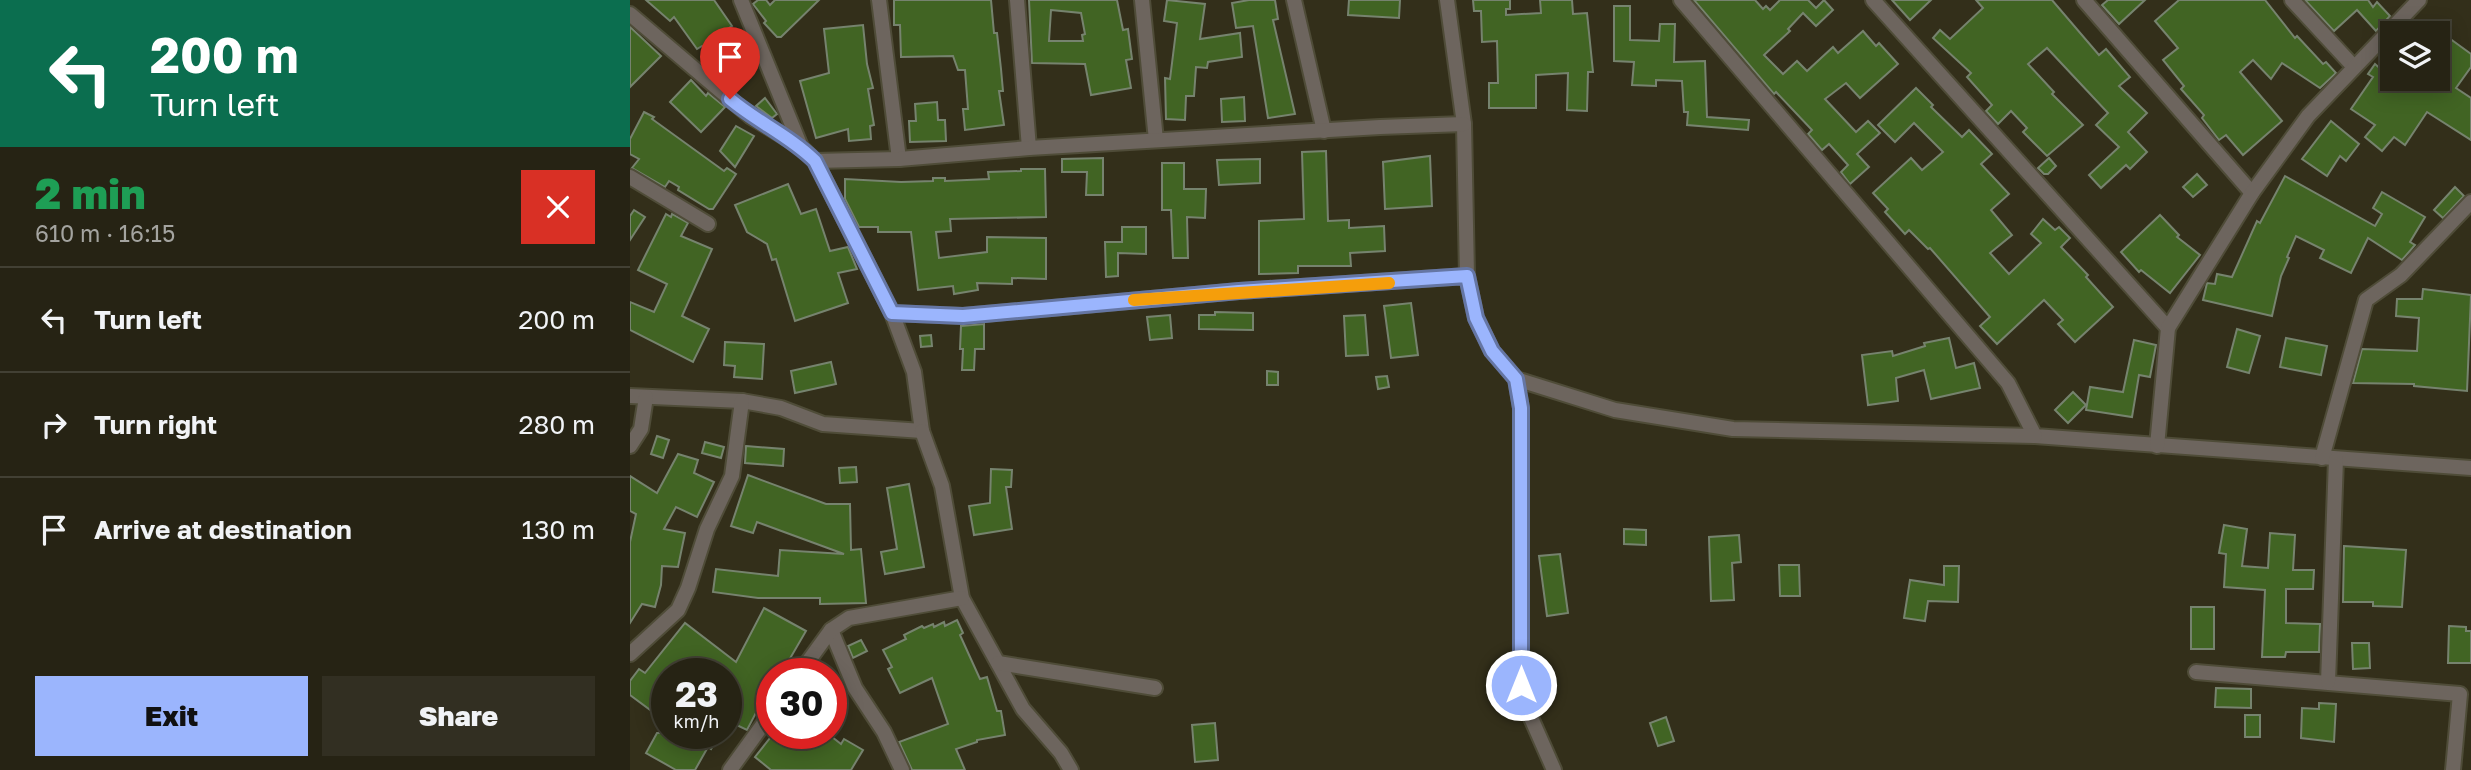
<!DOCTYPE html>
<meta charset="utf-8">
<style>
body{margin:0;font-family:"Golos Text",sans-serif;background:#322f22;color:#f1f3f6;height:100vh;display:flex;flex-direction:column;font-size:26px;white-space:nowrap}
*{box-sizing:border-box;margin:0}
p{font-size:23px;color:#a4a4a0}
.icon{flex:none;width:38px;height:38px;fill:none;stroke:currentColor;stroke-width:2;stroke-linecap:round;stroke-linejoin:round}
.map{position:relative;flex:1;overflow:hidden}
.panel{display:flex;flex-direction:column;background:#262314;width:630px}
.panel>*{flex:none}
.banner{background:#0b6e4f;color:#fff;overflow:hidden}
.controls{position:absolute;left:1750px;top:21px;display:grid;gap:14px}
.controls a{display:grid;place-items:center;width:70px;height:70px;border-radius:0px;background:#262314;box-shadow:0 4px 18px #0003,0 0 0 2px #424034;font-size:35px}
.speed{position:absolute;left:21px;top:658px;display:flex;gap:14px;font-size:35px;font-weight:700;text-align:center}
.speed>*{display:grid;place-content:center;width:91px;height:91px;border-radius:50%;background:#262314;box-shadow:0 4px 18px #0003,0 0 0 2px #424034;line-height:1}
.speed small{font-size:18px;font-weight:400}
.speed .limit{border:10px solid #d22;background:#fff;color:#111}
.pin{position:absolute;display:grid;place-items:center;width:60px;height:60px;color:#fff;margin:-72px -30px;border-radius:50% 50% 50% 0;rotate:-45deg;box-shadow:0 0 7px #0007}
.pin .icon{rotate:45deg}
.me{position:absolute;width:77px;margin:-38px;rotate:0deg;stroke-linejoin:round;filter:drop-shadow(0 0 5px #0008)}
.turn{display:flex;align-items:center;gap:24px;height:147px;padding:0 35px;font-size:32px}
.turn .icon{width:91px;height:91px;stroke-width:2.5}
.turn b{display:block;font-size:49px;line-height:60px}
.round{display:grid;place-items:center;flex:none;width:74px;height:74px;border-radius:0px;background:#322f22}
.summary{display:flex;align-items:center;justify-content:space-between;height:119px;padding:0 35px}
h1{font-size:42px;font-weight:800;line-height:52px;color:#1e9e55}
.action{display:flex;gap:14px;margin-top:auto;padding:14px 35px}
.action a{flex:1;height:80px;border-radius:0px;background:#9bb5fd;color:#111;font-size:28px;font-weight:800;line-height:80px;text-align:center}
.action a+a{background:#322f22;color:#f1f3f6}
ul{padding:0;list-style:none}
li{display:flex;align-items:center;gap:21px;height:105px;padding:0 35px;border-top:2px solid #424034}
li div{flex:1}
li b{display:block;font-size:26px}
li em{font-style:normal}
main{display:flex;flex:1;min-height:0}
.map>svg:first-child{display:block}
.building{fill:#416423;stroke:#76836e;stroke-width:2;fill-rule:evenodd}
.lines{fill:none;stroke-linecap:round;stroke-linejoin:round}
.minor-casing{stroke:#4f4c38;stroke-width:18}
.minor{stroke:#6d655e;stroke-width:14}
.route-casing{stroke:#6576a4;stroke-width:18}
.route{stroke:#9bb5fd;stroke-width:12}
.slow{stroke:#f59e0b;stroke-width:12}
</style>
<main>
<section class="panel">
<div class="banner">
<div class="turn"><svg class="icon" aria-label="left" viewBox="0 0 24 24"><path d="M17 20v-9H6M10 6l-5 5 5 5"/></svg><div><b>200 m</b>Turn left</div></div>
</div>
<div class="summary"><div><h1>2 min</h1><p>610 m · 16:15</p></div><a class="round" style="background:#d93025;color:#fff"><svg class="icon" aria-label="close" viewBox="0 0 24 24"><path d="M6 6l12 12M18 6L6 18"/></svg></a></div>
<ul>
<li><svg class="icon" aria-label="left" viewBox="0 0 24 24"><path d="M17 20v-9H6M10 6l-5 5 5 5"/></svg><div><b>Turn left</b></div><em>200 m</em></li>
<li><svg class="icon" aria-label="right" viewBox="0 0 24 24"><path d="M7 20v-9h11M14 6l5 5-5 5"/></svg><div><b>Turn right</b></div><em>280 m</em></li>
<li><svg class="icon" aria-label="arrive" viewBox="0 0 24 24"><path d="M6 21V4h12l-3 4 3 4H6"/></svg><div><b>Arrive at destination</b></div><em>130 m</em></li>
</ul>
<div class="action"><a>Exit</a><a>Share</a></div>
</section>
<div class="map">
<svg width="1841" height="770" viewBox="0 0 1841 770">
<rect width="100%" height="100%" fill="#332f1a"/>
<g class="building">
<path d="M16,0H84L102,26L99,28L111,46L108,47L120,65L99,79L87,61L84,63L72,46L67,49L44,17L40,21Z"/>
<path d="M128,0H136L140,5L145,0H189L151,37H147L134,23L136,21L123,4Z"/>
<path d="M264,0H361L364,33H367L371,69L373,91H369L374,125L335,130L333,109H338L335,70H328L323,56L271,57L270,25H264Z"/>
<path d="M399,0H487L493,30L498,29L502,59L496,60L501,88L461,95L455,64L402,63ZM421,10L451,13L455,34L452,35L453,41H419Z"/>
<path d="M537,0L575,4L570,39L610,33L612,57L578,62L577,68L566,67L564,96H556L555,120L536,119L535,78L540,79L547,23L534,21Z"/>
<path d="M619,0H645L648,19L643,20L665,114L638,118L623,26L606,28L602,3Z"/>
<path d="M719,0H770L769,18L718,15Z"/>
<path d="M843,0H880V9H876V15L911,13L910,0H942L943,14L957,13L963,72H958L957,111L937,110L938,73L906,75V108H859V83H868L867,41L852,42L851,11H844Z"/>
<path d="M1064,0H1125L1133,9L1136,6L1140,10L1150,0H1178L1186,8L1194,0L1203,10L1186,26L1173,13L1158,29L1160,31L1134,55L1153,74L1167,61L1177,71L1203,47L1208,53L1233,31L1246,46L1249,43L1268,64L1230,98L1216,83L1195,99L1226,132L1238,121L1250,133L1227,154L1239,167L1220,184L1211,172L1218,165L1199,144L1192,150L1178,134L1182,130L1146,92L1144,94Z"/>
<path d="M1262,0H1301L1280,20Z"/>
<path d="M1346,0H1422L1469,55L1476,49L1500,77L1489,86L1517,113L1498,132L1517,152L1500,169L1496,165L1471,188L1459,175L1489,147L1466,125L1478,113L1417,48L1398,64L1424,92L1422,94L1453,125L1417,156L1393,132L1397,128L1381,111L1368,124L1356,111L1362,105L1337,77L1341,73L1303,38L1310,30L1320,39L1353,8Z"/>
<path d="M1478,0H1515L1489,24L1472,5Z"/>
<path d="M1549,0H1635L1665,38L1667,36L1693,64L1696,62L1706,73L1690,88L1652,63L1641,79L1623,60L1610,72L1652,121L1613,155L1596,135L1589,140L1572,118L1574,115L1551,89L1554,86L1533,60L1548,48L1525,21Z"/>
<path d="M1675,0H1738L1743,7L1747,2L1760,16L1746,31L1727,10L1704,31Z"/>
<path d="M984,6H1000V40L1029,41L1030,24H1045L1044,62L1075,61L1077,117L1119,120L1118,130L1057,125L1058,112H1054L1052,81L1026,80V86L1002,85L1004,62L984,61Z"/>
<path d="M233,25L237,64L243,88L238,89L244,125L240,126L241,139L219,141L218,129L186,138L170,81L199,73L194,29Z"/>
<path d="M0,27L31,56L0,87Z"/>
<path d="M1808,30L1841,54V67L1826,88L1841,98V140L1797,112L1775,145L1764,137L1752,151L1735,137L1745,125L1721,109L1743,77L1738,74L1745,64L1762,79H1808Z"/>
<path d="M61,80L76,96L78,93L95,107L71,132L40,102Z"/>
<path d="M1286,88L1303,105L1301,107L1332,137L1339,130L1362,154L1351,164L1379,194L1361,210L1382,235L1360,253L1379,274L1411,243L1401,234L1413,219L1425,230L1429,227L1440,238L1431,247L1458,275L1456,277L1483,307L1445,342L1428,324L1433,320L1414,300L1367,344L1350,326L1360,317L1300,248L1298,249L1279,230L1275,234L1255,212L1258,209L1243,193L1281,158L1292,170L1313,152L1284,123L1265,142L1248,125Z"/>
<path d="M614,97L615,121L592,122L591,99Z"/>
<path d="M135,98L147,114L142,118L126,106Z"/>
<path d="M307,102L308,120H315L316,141L280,142L279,121H286L285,104Z"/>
<path d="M14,112L24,117L22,119L94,171L97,168L106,174L83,209H79L48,190L49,187L39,181L35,187L2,168L9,159L0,154V139Z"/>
<path d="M1701,121L1729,144L1716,161L1710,156L1697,176L1672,159Z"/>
<path d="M106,126L124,136L105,167L90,151Z"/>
<path d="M696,151L698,221L719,220V228L754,226L755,251L720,253L721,266H668V273L629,274V221L674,219L672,152Z"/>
<path d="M800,156L802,206L755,209L753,162Z"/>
<path d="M473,158V195H456L457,172H432V159Z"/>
<path d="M1419,158L1426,166L1418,174H1414L1408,168Z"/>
<path d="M630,159V183L589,185L587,160Z"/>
<path d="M532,163H554V189H576L575,218L557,217L558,258H543L541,210H532Z"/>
<path d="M391,169H415L416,217L320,219L321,231L306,232L309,258L357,252V237L416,238V279L382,278V284L347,283L348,290L324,294L323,286L288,290L281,232H248V227H229L215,199V179L271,182L303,181V178H315V181L359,179L358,172L391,171Z"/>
<path d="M1567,174L1577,185L1563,197L1553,187Z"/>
<path d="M1655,176L1745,226L1752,214L1743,208L1752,192L1795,217L1780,242L1785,245L1772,260L1738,238L1721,273L1690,258L1694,250L1666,236L1657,257L1659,258L1651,276L1642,316L1573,300L1577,283L1585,284L1587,274L1602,277L1627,221L1630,223Z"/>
<path d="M158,184L171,214L186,209L200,251L218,247L227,269L208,273L218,303L165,321L146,259L142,260L137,244L117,232L105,205Z"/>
<path d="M1825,187L1834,196L1813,218L1804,210Z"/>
<path d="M4,210L15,217L0,240V216Z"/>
<path d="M36,214L41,217L42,214L58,223L51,236L82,249L52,316L79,329L63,362L0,330V302L24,312L37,284L8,270Z"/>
<path d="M1530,215L1549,235L1547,237L1570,255L1540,293L1511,270L1509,272L1491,252Z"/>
<path d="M492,227H516V254L488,253V276L476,277L475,242H492Z"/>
<path d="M1793,289L1841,295L1837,391L1784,386V384L1723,383L1732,349L1787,351L1789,318L1766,316L1767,299H1792Z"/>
<path d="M781,303L788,355L761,358L754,306Z"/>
<path d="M585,312L623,313V330L569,329V315H585Z"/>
<path d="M540,315L542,338L520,340L517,317Z"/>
<path d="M735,315L738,355L716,356L714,316Z"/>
<path d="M354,324V349H345L344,370H332L333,349H330L331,326Z"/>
<path d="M1607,329L1630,336L1619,373L1597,367Z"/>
<path d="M301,335L302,346L291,347L290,336Z"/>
<path d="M1319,338L1326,368L1344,363L1350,388L1301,399L1294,370L1266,378L1268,401L1238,405L1232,355L1262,351L1263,356L1295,346L1294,343Z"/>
<path d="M1656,338L1697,346L1691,375L1650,367Z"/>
<path d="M1504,340L1526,345L1520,377L1509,375L1502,417L1456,410L1460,387L1493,392Z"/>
<path d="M95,342L134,344L132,379L104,377L105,366L94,365Z"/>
<path d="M201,362L206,384L165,393L161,371Z"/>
<path d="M637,371L648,372V385H637Z"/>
<path d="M757,376L759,387L748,389L746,377Z"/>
<path d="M1443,392L1456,405L1438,423L1425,410Z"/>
<path d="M27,436L39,440L33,458L21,454Z"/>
<path d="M75,442L94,447L91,458L72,453Z"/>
<path d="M116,446L154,449L153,466L115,463Z"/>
<path d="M48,454L68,460L64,473L84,482L67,517L46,507L34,529L55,533L48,567L32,566L31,585L25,607L12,604L0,623V542L6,514L0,511V476L27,493Z"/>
<path d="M226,467L227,482L210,483L209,468Z"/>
<path d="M361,469L382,470L381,487H376L382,529L344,535L339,506L360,503Z"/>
<path d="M118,475L196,504H220L221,550L231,549L236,603L190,604V598H128L83,592L86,569L148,576L150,550L214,554L127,522L123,533L101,526Z"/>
<path d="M279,484L294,567L255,574L251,552L267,549L257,488Z"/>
<path d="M1594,525L1617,529L1612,566L1638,568L1640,533L1665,535L1663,570H1684L1683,589H1656V623L1690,624L1689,652H1656L1655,657H1632L1635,590L1594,587L1596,554L1589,553Z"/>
<path d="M994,529L1016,530V545L994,544Z"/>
<path d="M1109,535L1111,562L1102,563L1104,600L1081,601L1079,537Z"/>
<path d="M1714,546L1776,550L1772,607L1743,606V602H1713Z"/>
<path d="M930,554L938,613L917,616L909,556Z"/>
<path d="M1149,565H1169L1170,596H1150Z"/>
<path d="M1314,566H1329L1328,602L1298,601L1295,621L1274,618L1280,580L1314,585Z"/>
<rect x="1561" y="607" width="23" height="42"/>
<path d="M134,608L176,631L151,674H142V682L117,730L96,720V674H37V693L23,712L0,695V681L9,669L15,673L55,623L106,662Z"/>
<path d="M327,620L333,633L330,635L350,679L357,677L367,711H371L375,735L347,740V742L326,749L335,770H282L269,742L318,724L302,678L270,693L258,669L262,667L253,650L276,639L274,635L292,626L294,628L303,624L304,627L314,622L315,626Z"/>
<path d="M1819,626L1836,627V631H1841V663H1818Z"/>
<path d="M231,640L237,651L223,658L218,646Z"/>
<path d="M1722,643H1739L1740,668L1723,669Z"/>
<path d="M1586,688L1621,689V708L1585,707Z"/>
<path d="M1689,703L1706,704L1704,742L1671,738L1672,708L1689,709Z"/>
<rect x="1615" y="715" width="15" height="22"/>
<path d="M1036,717L1044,741L1028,746L1020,723Z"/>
<path d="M585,723L588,760L565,762L562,725Z"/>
<path d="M27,733H91L81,749L78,747L65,770H46L16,753Z"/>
<path d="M144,733H197L211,744L214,739L233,750L221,770H141L125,757Z"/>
</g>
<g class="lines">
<defs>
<g id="minor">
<path d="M111,0L171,147"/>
<path d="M249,0L269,159"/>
<path d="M387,0L399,148"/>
<path d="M512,0L526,140"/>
<path d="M664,0L694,131"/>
<path d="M817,0L834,124L837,276L846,318L862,351L886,379L891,408V686L898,711L924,770"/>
<path d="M1051,0L1378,383L1405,436L1841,468"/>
<path d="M1243,0L1538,328"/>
<path d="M1454,0L1622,193"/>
<path d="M1662,0L1724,67"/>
<path d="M0,14L120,116L171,147L185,161L262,313L284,372L292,431L193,424L151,408L112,401L0,396"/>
<path d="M185,161L269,159L399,148L750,127L834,124"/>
<path d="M0,177L78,224"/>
<path d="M262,313L333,316L609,291L837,276"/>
<path d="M886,379L985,410L1103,429L1405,436"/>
<path d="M292,431L312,486L332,598L393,709L431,753L441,770"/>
<path d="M0,446L11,429L16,397"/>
<path d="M1527,446L1538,328L1622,193L1678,116L1789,0"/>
<path d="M1692,458L1736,300L1771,275L1841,202"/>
<path d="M201,630L225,688L254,732L272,770"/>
<path d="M0,654L48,610L58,588L77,529L102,476L112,401"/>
<path d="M368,663L525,688"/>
<path d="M1566,672L1830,694L1823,770"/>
<path d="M169,674L201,630L219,618L332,598"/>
<path d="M1698,682L1706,459"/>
<path d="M100,770L142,712"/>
</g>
</defs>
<use href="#minor" class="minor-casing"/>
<use href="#minor" class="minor"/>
</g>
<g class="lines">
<defs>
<path id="route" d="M100,99C127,122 160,136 185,161L262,313L333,316L609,291L837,276L846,318L862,351L886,379L891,408V685"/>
</defs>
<use href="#route" class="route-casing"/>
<use href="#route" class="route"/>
<path class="slow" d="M504,300L759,283"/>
</g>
</svg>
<div class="controls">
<a><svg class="icon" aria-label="layers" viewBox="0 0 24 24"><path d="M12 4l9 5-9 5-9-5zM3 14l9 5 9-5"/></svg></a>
</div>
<div class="speed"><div>23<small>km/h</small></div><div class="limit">30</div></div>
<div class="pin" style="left:100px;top:99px;background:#d93025"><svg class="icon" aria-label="arrive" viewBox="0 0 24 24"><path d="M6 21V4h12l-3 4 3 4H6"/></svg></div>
<svg class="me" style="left:891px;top:685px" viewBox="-20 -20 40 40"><circle r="17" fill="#9bb5fd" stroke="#fff" stroke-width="3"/><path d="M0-11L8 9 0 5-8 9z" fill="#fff"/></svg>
</div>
</main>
